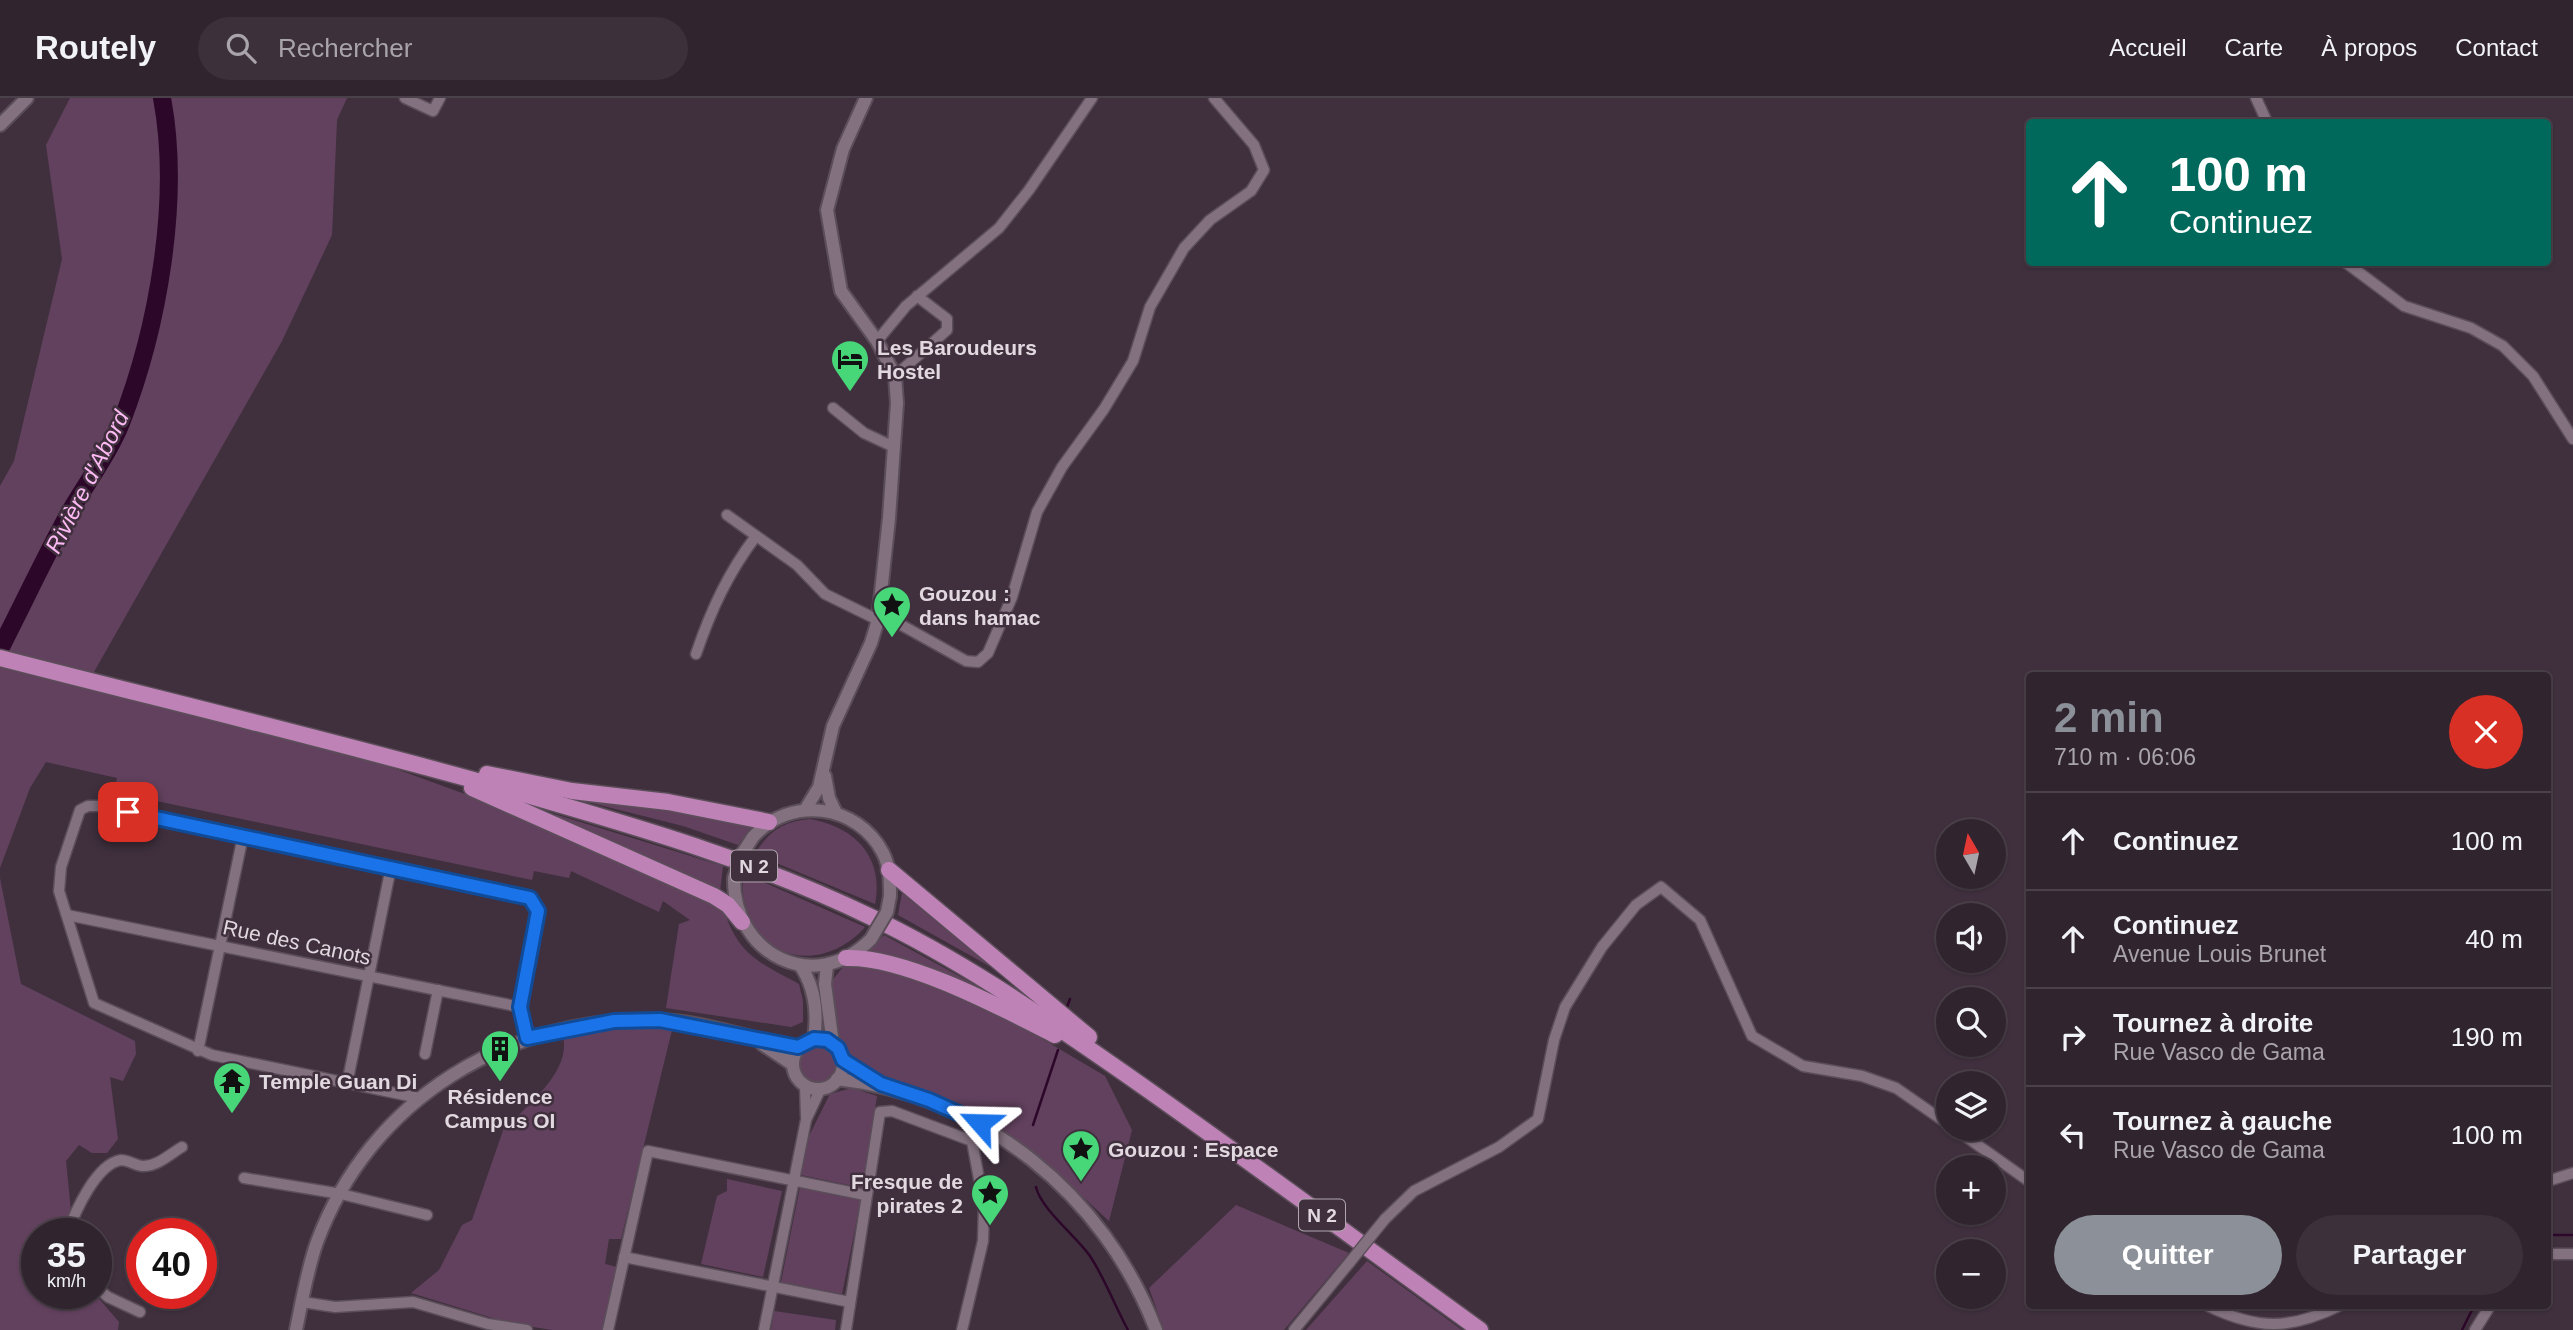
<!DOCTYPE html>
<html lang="fr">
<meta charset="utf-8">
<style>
body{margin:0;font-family:Helvetica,sans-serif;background:#3c303a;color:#f1f3f6;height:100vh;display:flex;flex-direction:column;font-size:26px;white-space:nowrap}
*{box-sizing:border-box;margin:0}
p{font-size:23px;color:#a8a4aa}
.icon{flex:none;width:38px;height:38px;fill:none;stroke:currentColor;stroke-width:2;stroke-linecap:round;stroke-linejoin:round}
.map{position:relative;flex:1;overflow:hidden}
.details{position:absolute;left:2026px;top:574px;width:525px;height:637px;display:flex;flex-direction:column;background:#30242e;border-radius:7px;box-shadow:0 2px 5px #0004,0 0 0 2px #4b414a}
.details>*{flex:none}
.hud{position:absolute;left:2026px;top:21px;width:525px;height:147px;border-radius:7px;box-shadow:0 2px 5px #0004,0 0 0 2px #4b414a;background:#00695c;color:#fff;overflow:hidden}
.needle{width:46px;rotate:351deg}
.controls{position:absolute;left:1936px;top:721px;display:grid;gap:14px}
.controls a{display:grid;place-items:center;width:70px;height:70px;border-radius:50%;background:#30242e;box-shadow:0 2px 5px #0004,0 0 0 2px #4b414a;font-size:35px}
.speed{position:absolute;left:21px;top:1120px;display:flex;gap:14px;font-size:35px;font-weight:700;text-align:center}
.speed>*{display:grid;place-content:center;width:91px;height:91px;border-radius:50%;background:#30242e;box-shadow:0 2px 5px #0004,0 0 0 2px #4b414a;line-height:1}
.speed small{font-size:18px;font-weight:400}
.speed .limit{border:10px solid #d22;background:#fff;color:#111}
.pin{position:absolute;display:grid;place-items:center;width:60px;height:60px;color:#fff;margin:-30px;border-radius:14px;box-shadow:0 4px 10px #0006}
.me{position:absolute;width:77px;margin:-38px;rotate:295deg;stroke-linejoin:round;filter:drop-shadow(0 0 5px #0008)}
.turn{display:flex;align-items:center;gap:24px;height:147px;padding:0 28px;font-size:32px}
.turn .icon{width:91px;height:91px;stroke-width:2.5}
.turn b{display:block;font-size:49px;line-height:60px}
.round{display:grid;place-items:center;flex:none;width:74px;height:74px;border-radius:37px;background:#3c303a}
.overview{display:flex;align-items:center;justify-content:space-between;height:119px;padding:0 28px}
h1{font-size:42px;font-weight:700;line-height:52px;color:#8c9099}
.action{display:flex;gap:14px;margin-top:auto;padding:14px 28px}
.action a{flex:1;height:80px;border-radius:42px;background:#8c9099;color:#fff;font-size:28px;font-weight:700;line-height:80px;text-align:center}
.action a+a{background:#3c303a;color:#f1f3f6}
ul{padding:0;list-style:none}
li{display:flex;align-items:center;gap:21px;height:98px;padding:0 28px;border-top:2px solid #4b414a}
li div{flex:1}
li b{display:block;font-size:26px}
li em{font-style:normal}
header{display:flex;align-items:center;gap:42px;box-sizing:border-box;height:98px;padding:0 35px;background:#30242e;border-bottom:2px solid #4b414a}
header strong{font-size:33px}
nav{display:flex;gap:38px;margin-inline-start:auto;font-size:24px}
.search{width:490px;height:63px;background:#3c303a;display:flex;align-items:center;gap:18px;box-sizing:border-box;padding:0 24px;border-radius:38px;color:#a8a4aa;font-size:26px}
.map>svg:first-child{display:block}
.green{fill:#62415e}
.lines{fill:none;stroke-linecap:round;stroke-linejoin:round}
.stream{stroke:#2c0729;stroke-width:2.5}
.river{stroke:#2c0729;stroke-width:18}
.minor-casing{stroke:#5b4e59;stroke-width:13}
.tertiary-casing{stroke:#5b4e59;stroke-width:16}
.primary-casing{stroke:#5b4e59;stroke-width:19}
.minor{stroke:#837180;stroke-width:10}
.tertiary{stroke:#837180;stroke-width:12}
.primary{stroke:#be82b7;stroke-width:16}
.minor-bridge-casing{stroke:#5b4e59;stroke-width:13;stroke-linecap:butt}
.tertiary-bridge-casing{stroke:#5b4e59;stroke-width:16;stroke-linecap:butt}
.minor-bridge{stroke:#837180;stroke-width:10}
.tertiary-bridge{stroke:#837180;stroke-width:12}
.route-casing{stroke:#114b97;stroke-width:18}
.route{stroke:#1a73e8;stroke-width:12}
.labels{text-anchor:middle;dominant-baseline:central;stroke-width:5;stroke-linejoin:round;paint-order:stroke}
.shield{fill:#40303e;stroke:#b1a6af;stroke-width:2}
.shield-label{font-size:19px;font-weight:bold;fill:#e2d8e0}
.poi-label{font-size:21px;font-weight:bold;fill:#e2d8e0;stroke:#40303e;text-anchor:start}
.street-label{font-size:21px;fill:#e2d8e0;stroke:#40303e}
.water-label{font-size:23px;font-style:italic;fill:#fdbaf4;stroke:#40303e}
</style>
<header>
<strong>Routely</strong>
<div class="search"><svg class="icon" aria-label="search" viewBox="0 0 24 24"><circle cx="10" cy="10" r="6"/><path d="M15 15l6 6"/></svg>Rechercher</div>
<nav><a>Accueil</a><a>Carte</a><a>À propos</a><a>Contact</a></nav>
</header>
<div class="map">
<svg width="2573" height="1232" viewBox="0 0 2573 1232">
<rect width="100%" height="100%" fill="#40303e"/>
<g class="green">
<path d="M70,0H347L337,22L332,137L282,243L86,588L355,656L473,699L724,812C738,857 760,865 799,886L803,903V924L791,929L666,910L679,826L690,822L663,803L659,814L571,773L569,780L534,773L532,782L114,694L117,680L46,664L30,690L0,770V388L14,363L62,161L46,47Z"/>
<path d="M568,699L690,712L753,726L738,747L683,728Z"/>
<path d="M525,707L723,768L720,794Z"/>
<path d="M810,721C855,729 884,759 875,806L755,756C768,734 783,723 810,721Z"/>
<path d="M745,776L865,829C829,870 768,869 748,814C743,802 741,789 745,776Z"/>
<path d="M0,780L21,886L135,943L136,956L123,983L110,979L118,1041L107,1055H92L79,1047L66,1063L71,1113L61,1136H37V1195H94L119,1224L118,1232H0Z"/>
<path d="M902,795L991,869L898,817Z"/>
<path d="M884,837L1012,907L898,860L868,853Z"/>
<path d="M864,865L877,867L964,902L1034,936L1105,978L1132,1032L1109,1123L1046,1065L1003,1032L938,1001L873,976L851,958L838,938L831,884L843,869Z"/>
<path d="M653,930L672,932L621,1141H609L605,1166L617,1169L603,1232H552L509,1225L411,1195L439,1172L462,1127L472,1122L507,1021L514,1022C534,1001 571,971 563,938L612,931Z"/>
<circle cx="818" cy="966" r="20"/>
<path d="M852,990L877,998L863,1090L801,1077L809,1038L830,996Z"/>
<path d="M727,1081L782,1093L763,1179L701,1166L717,1098L727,1093Z"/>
<path d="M800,1089L861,1101L842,1196L781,1184Z"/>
<path d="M1236,1107L1349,1155L1284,1232H1164L1149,1190Z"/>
<path d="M1367,1163L1462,1232H1306Z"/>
<path d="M774,1213L836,1222L835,1232H771Z"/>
</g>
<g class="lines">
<g class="stream">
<path d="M1067,909L1070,901"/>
<path d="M1033,1027L1058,952"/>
<path d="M1036,1089C1041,1111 1076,1138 1090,1158C1105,1181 1115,1208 1128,1232"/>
<path d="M2548,1137H2573"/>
<path d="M2462,1232L2474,1208"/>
</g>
<path class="river" d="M0,551C23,506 44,461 68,417C85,387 108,357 121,325C158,230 181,101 162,0"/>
<defs>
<g id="minor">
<path d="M405,0L433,13L440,0"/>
<path d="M2256,0L2267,24"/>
<path d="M2345,164L2404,208L2471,230L2503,248L2533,278L2573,341"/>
<path d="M877,243L906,208L999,130L1029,92L1092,0"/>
<path d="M895,278L947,232V221L917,198"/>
<path d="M833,310L864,335L894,349"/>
<path d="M727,417L797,467L825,496L878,522"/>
<path d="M878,514L966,563L978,564L988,555L1012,499L1037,414L1062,369L1104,311L1133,263L1150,209L1184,150L1210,122L1251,93L1264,72L1254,47L1214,0"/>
<path d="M696,556C711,512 728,475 756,438"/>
<path d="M67,817L520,909"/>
<path d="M198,953L243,738"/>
<path d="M425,956L438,892"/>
<path d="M347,986L391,769"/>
<path d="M805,987L806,1018"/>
<path d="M419,1000L212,957L94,905L59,793L61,769L80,712L88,708H101L530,800L538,813L520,909L527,940"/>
<path d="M1955,1031L2030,1084"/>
<path d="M244,1080L341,1096L427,1117"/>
<path d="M2548,1083L2573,1075"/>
<path d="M1385,1121L1414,1093L1499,1049L1538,1021L1554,942L1565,909L1602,849L1636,807L1661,789L1700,822L1752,938L1803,968L1862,978L1896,990L1948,1026"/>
<path d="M67,1136C75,1114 96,1066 121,1062C128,1062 135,1067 142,1068C157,1069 170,1056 182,1049"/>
<path d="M2548,1156H2573"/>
<path d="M624,1159L850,1204"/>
<path d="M96,1189L108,1199L140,1214"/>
<path d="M302,1204L335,1209L413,1204L488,1226L527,1232"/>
<path d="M2208,1208C2258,1232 2289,1232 2339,1208"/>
<path d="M608,1232L648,1053L865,1097"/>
<path d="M764,1232L806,1022L821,990"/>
<path d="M846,1232L880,1014L892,1013L972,1043"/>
<path d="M962,1232L983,1143L984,1108L972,1043L980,1025"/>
<path d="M1294,1232L1350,1164"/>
<path d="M2475,1232L2490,1208"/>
</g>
<g id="tertiary">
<path d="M0,27L27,0"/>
<path d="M825,678L829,700L836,715"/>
<path d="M805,712L819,689L833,628L871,545L878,522L889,420L897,305L895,278L877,243L841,193L827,112L843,51L866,0"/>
<path d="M753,739C790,697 858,706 883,755C890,769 890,783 890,798"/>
<path d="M734,780C733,857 815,898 871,841"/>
<path d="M800,867C815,889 818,914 814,941"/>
<path d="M827,867L825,886L833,946"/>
<circle cx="818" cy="966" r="25"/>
<path d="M762,946L792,966"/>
<path d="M843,962L878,984"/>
<path d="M837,981C983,998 1104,1096 1156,1232"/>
<path d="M296,1232C302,1203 307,1172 317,1144C370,1001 508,918 658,922C705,923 752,942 798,949"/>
</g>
<g id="primary">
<path d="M0,560C171,604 343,645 513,693C635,728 756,763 871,819C957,860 1033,912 1111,966C1235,1052 1357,1143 1480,1232"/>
<path d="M487,676L572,693L668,704L769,724"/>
<path d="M472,690L714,798L728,807L742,824"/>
<path d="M889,772L1089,939"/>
<path d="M846,860C905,858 1002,910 1055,937"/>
</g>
</defs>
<use href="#minor" class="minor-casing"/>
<use href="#tertiary" class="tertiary-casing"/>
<use href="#primary" class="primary-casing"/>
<use href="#minor" class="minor"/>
<use href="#tertiary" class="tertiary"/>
<use href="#primary" class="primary"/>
<defs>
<path id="minor-bridge" d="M1350,1164L1385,1121"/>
<g id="tertiary-bridge">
<path d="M734,780L742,756L753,739"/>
<path d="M871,841L887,814L890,798"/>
</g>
</defs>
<use href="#minor-bridge" class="minor-bridge-casing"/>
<use href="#tertiary-bridge" class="tertiary-bridge-casing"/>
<use href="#minor-bridge" class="minor-bridge"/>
<use href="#tertiary-bridge" class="tertiary-bridge"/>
</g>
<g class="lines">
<defs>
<path id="route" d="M128,714L530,800L538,813L520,909L527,940L614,923L660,922L798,949L814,941L827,942L838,950L843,962L881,986L929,1002L980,1025"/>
</defs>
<use href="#route" class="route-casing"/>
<use href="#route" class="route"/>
</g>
<defs>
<symbol id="hotel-pin" viewBox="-11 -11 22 30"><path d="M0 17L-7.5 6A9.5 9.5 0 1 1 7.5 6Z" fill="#47d779" stroke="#40303e"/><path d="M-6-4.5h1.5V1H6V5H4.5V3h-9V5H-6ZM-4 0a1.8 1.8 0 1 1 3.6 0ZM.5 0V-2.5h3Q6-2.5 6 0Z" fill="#111"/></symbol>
<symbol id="sight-pin" viewBox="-11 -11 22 30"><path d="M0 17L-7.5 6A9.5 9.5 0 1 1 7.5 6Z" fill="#47d779" stroke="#40303e"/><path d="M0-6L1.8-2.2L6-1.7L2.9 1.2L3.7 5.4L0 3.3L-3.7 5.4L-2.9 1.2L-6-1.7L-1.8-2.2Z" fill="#111"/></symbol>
<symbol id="building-pin" viewBox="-11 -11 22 30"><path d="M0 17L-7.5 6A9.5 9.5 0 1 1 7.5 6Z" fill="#47d779" stroke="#40303e"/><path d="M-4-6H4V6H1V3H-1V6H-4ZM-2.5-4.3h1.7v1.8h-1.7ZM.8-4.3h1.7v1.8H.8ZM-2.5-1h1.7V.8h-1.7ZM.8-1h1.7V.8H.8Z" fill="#111"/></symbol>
<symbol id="temple-pin" viewBox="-11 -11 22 30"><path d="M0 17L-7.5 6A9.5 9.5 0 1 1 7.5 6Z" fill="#47d779" stroke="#40303e"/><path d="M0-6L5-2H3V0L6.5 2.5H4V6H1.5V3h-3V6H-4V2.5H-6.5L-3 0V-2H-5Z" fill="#111"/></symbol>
</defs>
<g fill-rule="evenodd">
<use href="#hotel-pin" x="828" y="239" width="44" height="60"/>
<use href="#sight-pin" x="870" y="485" width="44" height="60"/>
<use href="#building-pin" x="478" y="929" width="44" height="60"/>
<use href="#temple-pin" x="210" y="961" width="44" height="60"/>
<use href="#sight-pin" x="1059" y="1029" width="44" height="60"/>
<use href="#sight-pin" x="968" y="1073" width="44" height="60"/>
</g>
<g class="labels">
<g class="shield">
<rect x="731" y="752.5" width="46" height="31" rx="5"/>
<rect x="1299" y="1101.5" width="46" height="31" rx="5"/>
</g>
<g class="shield-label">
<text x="754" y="768">N 2</text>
<text x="1322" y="1117">N 2</text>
</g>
<g class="poi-label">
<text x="877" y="249">Les Baroudeurs<tspan x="877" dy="24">Hostel</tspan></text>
<text x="919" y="495">Gouzou :<tspan x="919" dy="24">dans hamac</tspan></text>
<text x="259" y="983">Temple Guan Di</text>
<text x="500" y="998" text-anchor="middle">Résidence<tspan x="500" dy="24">Campus OI</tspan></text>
<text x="1108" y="1051">Gouzou : Espace</text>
<text x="963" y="1083" text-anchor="end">Fresque de<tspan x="963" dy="24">pirates 2</tspan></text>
</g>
<g class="street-label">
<text transform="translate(297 844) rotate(12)">Rue des Canots</text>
</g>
<g class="water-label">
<text transform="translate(87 384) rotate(-63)">Rivière d'Abord</text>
</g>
</g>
</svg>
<div class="controls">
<a><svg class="needle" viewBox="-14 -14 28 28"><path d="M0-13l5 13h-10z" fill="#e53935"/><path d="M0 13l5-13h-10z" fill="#a8a4aa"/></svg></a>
<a><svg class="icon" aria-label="sound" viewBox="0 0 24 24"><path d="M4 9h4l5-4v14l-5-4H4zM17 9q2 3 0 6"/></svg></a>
<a><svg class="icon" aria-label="search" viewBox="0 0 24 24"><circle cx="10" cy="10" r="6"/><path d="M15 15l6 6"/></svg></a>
<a><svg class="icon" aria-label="layers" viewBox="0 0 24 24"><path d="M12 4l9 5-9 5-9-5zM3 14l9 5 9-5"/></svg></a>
<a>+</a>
<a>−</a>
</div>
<div class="speed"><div>35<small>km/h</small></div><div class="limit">40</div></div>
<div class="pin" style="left:128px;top:714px;background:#d93025"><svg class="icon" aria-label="arrive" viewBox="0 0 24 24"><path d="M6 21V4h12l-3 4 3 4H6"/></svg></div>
<svg class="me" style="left:980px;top:1025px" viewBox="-20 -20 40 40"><path d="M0-17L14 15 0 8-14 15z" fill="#1a73e8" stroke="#fff" stroke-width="4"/></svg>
<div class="hud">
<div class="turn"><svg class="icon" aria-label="ahead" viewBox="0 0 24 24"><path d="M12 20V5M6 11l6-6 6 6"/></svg><div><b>100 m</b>Continuez</div></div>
</div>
<section class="details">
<div class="overview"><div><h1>2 min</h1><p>710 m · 06:06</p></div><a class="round" style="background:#d93025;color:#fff"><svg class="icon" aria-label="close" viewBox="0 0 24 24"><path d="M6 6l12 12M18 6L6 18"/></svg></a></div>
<ul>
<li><svg class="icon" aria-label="ahead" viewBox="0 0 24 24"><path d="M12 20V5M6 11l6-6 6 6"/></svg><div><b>Continuez</b></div><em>100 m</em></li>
<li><svg class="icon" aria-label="ahead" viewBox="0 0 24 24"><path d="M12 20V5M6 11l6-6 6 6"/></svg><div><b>Continuez</b><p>Avenue Louis Brunet</p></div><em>40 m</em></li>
<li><svg class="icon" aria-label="right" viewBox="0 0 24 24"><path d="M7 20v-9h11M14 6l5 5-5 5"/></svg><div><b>Tournez à droite</b><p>Rue Vasco de Gama</p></div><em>190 m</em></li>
<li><svg class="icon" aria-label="left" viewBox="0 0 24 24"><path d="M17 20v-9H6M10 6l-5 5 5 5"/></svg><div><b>Tournez à gauche</b><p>Rue Vasco de Gama</p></div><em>100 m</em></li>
</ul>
<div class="action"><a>Quitter</a><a>Partager</a></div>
</section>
</div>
